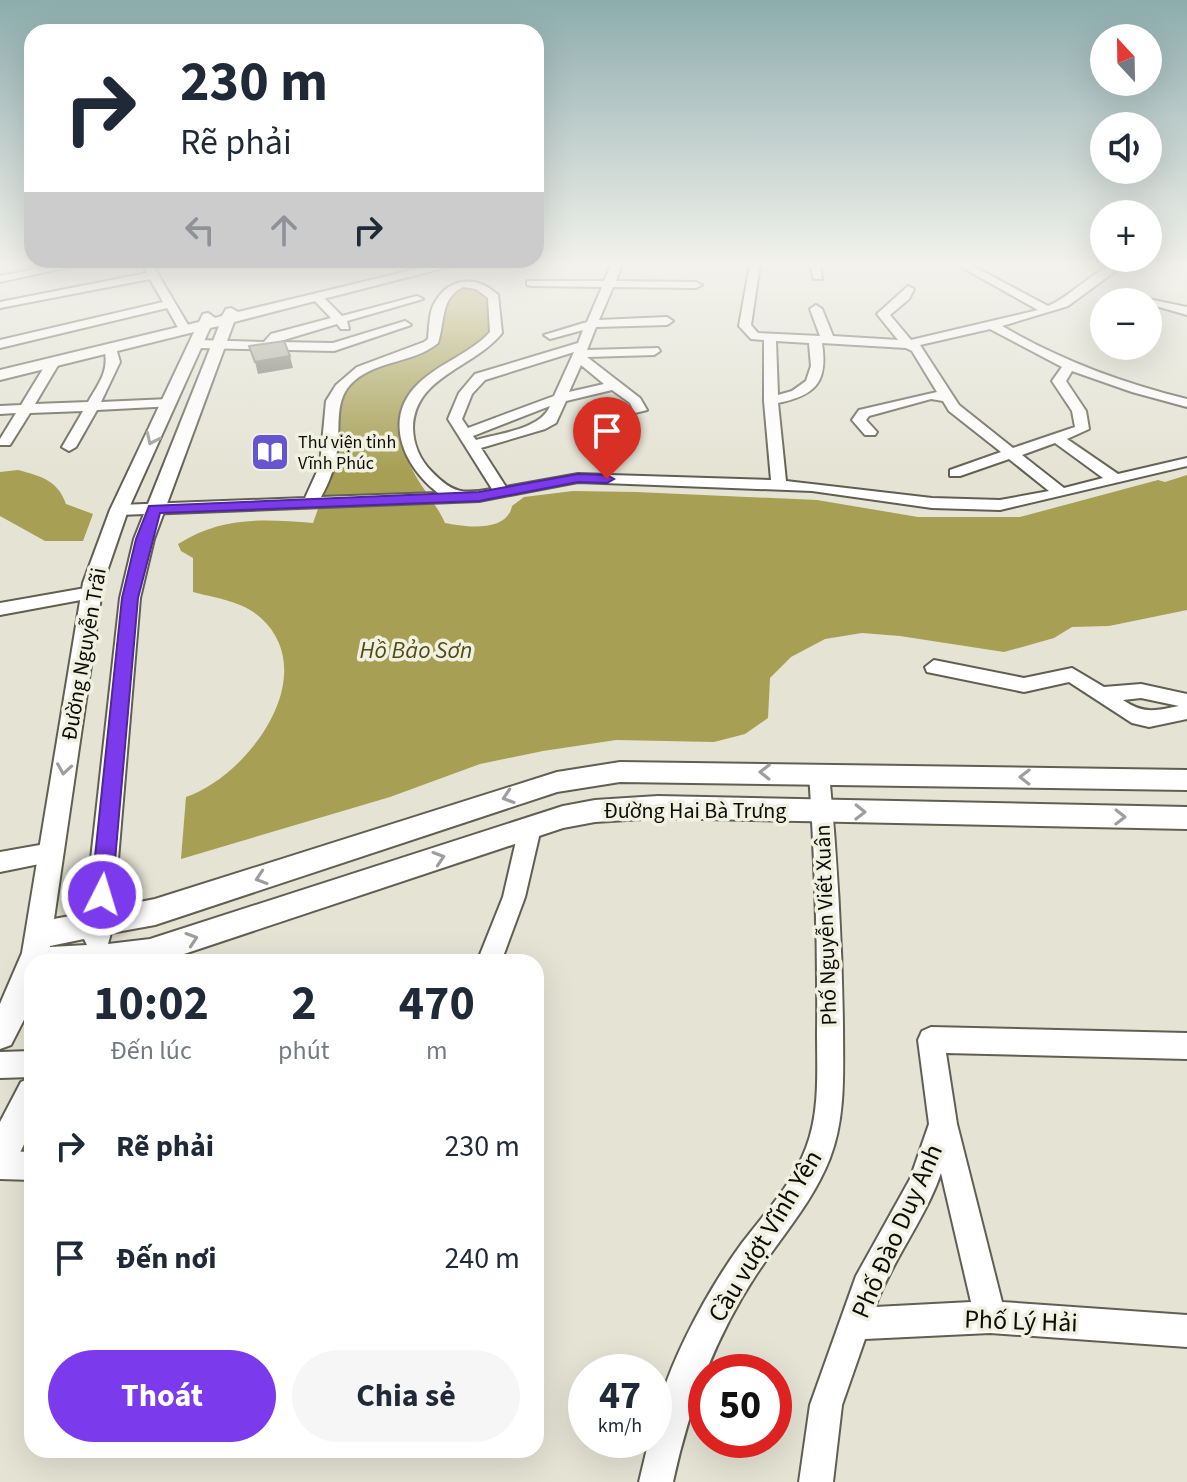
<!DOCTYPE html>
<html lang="vi">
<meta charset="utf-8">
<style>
body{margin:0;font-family:"Source Sans 3",sans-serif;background:#f6f6f7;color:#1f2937;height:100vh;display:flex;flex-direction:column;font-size:30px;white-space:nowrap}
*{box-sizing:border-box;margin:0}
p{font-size:26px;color:#747a83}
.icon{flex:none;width:44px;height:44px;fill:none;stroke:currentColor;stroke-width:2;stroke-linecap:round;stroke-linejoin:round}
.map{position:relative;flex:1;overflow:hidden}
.sheet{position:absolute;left:24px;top:954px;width:520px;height:504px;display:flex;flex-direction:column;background:#fff;border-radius:24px;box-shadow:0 8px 32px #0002}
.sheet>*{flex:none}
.banner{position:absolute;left:24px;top:24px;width:520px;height:244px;border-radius:24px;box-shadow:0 8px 32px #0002;background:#fff;color:#1f2937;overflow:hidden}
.needle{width:52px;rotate:338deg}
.controls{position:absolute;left:1090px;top:24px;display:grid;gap:16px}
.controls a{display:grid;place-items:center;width:72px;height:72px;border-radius:50%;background:#fff;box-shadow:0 8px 32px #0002;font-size:40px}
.speed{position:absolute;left:568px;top:1354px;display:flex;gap:16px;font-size:40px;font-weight:700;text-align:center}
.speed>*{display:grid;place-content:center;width:104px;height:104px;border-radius:50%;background:#fff;box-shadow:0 8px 32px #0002;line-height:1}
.speed small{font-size:20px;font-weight:400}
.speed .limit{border:12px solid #d22;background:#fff;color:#111}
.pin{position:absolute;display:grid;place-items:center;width:68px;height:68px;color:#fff;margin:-82px -34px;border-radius:50% 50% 50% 0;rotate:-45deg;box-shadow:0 0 8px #0007}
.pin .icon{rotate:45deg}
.me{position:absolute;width:88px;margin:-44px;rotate:5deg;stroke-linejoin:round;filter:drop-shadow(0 0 6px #0008)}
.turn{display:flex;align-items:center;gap:28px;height:168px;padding:0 24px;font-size:36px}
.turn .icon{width:104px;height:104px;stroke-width:2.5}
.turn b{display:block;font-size:56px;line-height:68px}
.lanes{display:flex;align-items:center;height:76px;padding:0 24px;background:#0003;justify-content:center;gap:40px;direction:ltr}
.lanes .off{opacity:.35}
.eta{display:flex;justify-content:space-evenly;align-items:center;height:136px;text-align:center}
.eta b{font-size:48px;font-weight:700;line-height:56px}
.cta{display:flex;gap:16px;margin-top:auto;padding:16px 24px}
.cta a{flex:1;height:92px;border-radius:48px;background:#7c3aed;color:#fff;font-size:32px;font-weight:700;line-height:92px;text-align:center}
.cta a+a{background:#f6f6f7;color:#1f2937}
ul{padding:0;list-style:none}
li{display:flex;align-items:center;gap:24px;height:112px;padding:0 24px}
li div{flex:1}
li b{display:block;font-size:30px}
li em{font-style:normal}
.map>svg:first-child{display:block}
.water{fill:#a69f54}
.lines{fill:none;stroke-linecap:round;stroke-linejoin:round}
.minor-casing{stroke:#605f52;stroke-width:4}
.major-casing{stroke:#605f52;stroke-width:4}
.minor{fill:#fff;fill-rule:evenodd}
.major{fill:#fff;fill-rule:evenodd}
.shaded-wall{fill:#76766c}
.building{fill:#a9a99a;stroke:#76766c;stroke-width:2}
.oneway{stroke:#9e9e9c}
.route{fill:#7c3aed;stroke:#51269a;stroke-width:2}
.labels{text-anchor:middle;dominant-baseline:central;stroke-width:7;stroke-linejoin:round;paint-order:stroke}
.far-poi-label{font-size:18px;fill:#0d0c07;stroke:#f1f1e1;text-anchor:start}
.street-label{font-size:22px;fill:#0d0c07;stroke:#f1f1e1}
.water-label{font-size:24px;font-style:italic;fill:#514c12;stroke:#f1f1e1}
.near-street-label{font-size:26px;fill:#0d0c07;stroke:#f1f1e1}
</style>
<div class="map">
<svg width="1187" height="1482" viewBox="0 0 1187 1482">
<rect width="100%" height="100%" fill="#e4e3d4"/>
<g class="water">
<path d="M470,285L487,293L490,335C438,372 375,395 413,471C422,489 436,503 445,523C465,527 507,533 512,506L524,497L573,491L636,492L817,500L918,517H1020L1158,480L1165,482L1187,475V610L1109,626L1072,627L1054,638L1004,652L900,636L862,633L825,639L791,657L770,678L768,718L745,734L714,742L616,740L543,751L480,764L390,797L181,859L186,797C248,776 323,675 261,618C243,601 215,598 193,592V558L181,551L178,544C222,516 264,519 313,523L335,462L337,408L346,387L369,370L422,351L455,288Z"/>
<path d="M18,470C40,476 58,480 66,504L93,514L83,541H45L0,516V472Z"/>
</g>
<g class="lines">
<defs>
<g id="minor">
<path d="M61,264H82L0,282V276Z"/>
<path d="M142,264H152L191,330L189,333H181L167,308L0,348V340L163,302L150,279L0,308V302L147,273Z"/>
<path d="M612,264H622L616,281L696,282L702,285L696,288L613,287L599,320L667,317L673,321L667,325L596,327L587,350L658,348L660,351L654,355L587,357L640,398L647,410L635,413L630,403L612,390L566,401L556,423L545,429L481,448L506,487L578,474L771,480L764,401V340L751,339L739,326L750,264H760L751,325L758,333L820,336L810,309L816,305L822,309L833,336L898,340L877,314L908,286L914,289L909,299L890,315L911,340L1038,310L956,264H969L1048,306C1071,297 1099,264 1120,264L1117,270L1068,306L1002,326C1060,360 1122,383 1187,399V407L1132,392L1072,371L1066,381L1086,411L1089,429L1067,439L1118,474L1187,458V466L1000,510L932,508L812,491L578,482L479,501L119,515L111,510L119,505L305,498L320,465L326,401L336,385L357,367L424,342L428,339C429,329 429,315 433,306C447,277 476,274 498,295L502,333C474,368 415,376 413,427C413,444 420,460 432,472C453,494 464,494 492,489L448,419L459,393L475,374L578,343L583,330L550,339L544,335L587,322L602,287L531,286L527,285V281H604ZM463,287L476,289L488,298L490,332C470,354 441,362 419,383C382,418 403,466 438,493L321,497C329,483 335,467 337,451C341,426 333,399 354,381C378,360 414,363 438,343C445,322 440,298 463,287ZM990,329L1062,367L1052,381L1072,411L1075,427L1013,448L959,405L920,345ZM776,341L809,343L811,366L806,381L792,391L778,395ZM822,343L906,348L912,351L937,392L859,410L852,420L865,435H875L877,432L866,420L869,416L931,399L943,401L949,411L1001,452L950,470V476H960L1009,459L1049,491L1000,500L932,498L786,481L778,403C816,395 828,382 822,343ZM574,352L554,396L468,428L462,419L472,394L485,380ZM581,365L604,384L569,392ZM550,406C540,430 499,433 476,440L473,436ZM1055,443L1103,478L1064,488L1022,455Z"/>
<path d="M810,264H820L822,279H814Z"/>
<path d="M313,295H321L342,316L417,296L423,299L347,321L349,329H341L337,324L277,342L333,343L405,321L411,325L334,351L197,348L191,344L197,340L264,342L271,334L331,318L313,299Z"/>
<path d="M1148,299L1187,307V315L1142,302Z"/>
<path d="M110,344L116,348L120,362L101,402L169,399L176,403L174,406L97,410L76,447L69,451L62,447L83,411L30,413L10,445H0V439L16,413L0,414V406L21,405L49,359L60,362L35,404L88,402C99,383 110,370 104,348Z"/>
<path d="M91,587L97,589L100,593L97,597L0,615V603Z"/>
<path d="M934,660L1024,678L1072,668L1104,687L1141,684L1187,694V719L1149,727L1132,723L1069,682L1024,692L927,672L925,667ZM1141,698L1179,706C1155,711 1143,714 1123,700Z"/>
<path d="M819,765L826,767L829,773C837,857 842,942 843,1027C843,1071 846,1116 830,1158C813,1202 781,1237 756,1275C714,1339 689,1408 673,1482H639L649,1440H654C654,1384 709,1288 742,1243C765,1213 793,1183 806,1148C820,1112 817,1071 817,1034C818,946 815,860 809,773L812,767Z"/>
<path d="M530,819L538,822L541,828L525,897L501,962H477L503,897L519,828L522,822Z"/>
<path d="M51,843L59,846L62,853L59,860L0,872V852Z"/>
<path d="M931,1027L1187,1033V1059L946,1053L957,1124L1002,1302L1187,1315V1347L990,1333L865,1339L842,1405L833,1482H799L810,1405L856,1276L910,1179L929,1124L918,1040L922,1031ZM941,1173L971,1302L875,1307C892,1260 925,1220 941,1173Z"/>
<path d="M32,1051V1077L0,1078V1052Z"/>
<path d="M0,1151L32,1152V1180L0,1179Z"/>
</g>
<g id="major">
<path d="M437,264H459L234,322L154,539L140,598L114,907L155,899L557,772L620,762L1187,770V790L620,782L557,792L155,925L111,933L108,944L150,939L563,806L595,800L658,796L1187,807V829L658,818L595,822L563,828L160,962H32V1004L11,1045L0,1049V1004L22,953L83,583L110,510L194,332L0,380V370L199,322L203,314L208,313L215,318L222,316L226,309L231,308L238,312ZM219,326L134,539L120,598L85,913L54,919L103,583L128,510L210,328ZM84,939L87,945L50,947V946Z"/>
<path d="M32,1077V1128L12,1169L0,1174V1122L21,1082Z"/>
</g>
</defs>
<use href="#minor" class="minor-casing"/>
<use href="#major" class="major-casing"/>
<use href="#minor" class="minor"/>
<use href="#major" class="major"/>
</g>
<path class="shaded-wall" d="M290,356L293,368L258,374L255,362Z"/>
<path class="building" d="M284,341L290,356L255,362L249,346Z"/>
<defs><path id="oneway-chevron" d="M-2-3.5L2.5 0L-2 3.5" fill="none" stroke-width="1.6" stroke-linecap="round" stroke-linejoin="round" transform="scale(2)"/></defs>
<g class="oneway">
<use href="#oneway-chevron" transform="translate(152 439) rotate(115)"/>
<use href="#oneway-chevron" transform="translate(64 769) rotate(99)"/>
<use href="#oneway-chevron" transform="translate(765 772) rotate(-179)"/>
<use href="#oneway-chevron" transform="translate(1025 777) rotate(-179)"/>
<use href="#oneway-chevron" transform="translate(508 797) rotate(162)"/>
<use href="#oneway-chevron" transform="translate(860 812) rotate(1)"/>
<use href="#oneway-chevron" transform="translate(1120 817) rotate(1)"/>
<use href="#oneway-chevron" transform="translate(439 858) rotate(-18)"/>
<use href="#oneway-chevron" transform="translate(261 878) rotate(162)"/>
<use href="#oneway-chevron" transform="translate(192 939) rotate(-18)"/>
</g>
<linearGradient id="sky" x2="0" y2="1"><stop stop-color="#8dacad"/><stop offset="0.56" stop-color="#f3f2ec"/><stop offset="1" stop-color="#f3f2ec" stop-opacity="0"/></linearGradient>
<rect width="1187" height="471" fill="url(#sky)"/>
<path class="route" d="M578,474L607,475L614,479L607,483L578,482L479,501L160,513L138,598L112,895L109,902L102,905L94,902L91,895L122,598L136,539L149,506L479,492Z"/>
<defs>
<symbol id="library-square" viewBox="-11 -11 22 22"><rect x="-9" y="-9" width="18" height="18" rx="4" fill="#6556cf" stroke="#f1f1e1"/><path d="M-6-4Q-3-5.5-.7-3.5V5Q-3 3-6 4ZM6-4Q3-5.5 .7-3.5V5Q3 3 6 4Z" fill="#fff"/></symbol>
</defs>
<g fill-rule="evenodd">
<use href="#library-square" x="248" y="430" width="44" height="44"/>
</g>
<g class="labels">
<g class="far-poi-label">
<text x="298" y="442">Thư viện tỉnh<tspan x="298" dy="21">Vĩnh Phúc</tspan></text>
</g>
<g class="street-label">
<text transform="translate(84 654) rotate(-80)">Đường Nguyễn Trãi</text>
<text x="695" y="811">Đường Hai Bà Trưng</text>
<text transform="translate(826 925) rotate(-92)">Phố Nguyễn Viết Xuân</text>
</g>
<g class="water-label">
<text x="416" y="650">Hồ Bảo Sơn</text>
</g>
<g class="near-street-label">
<text transform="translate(897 1231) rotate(-66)">Phố Đào Duy Anh</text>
<text transform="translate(765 1236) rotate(-59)">Cầu vượt Vĩnh Yên</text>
<text transform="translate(1021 1321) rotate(2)">Phố Lý Hải</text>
</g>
</g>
</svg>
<div class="controls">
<a><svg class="needle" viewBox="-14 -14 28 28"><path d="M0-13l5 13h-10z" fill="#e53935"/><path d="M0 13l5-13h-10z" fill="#747a83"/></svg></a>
<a><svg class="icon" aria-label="sound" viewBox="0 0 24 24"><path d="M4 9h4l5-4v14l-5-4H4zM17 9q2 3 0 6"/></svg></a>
<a>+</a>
<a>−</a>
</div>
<div class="speed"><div>47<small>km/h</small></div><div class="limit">50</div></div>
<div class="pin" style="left:607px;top:479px;background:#d93025"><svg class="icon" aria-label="arrive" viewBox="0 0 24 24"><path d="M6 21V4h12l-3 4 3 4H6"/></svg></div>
<svg class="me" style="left:102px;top:895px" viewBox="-20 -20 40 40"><circle r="17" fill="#7c3aed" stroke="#fff" stroke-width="3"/><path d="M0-11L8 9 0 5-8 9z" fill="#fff"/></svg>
<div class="banner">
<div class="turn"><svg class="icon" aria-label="right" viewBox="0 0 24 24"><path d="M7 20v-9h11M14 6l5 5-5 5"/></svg><div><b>230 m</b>Rẽ phải</div></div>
<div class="lanes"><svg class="icon off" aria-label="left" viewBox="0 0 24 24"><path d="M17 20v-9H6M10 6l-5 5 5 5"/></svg><svg class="icon off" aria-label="ahead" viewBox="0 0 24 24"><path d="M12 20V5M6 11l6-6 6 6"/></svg><svg class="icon" aria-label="right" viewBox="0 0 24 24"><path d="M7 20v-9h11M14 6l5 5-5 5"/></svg></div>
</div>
<section class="sheet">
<div class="eta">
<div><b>10:02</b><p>Đến lúc</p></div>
<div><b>2</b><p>phút</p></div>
<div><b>470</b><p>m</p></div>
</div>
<ul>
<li><svg class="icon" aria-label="right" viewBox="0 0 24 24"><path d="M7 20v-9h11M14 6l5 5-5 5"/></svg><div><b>Rẽ phải</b></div><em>230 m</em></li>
<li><svg class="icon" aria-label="arrive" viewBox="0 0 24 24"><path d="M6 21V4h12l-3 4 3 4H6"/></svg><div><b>Đến nơi</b></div><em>240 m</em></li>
</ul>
<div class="cta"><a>Thoát</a><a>Chia sẻ</a></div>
</section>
</div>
